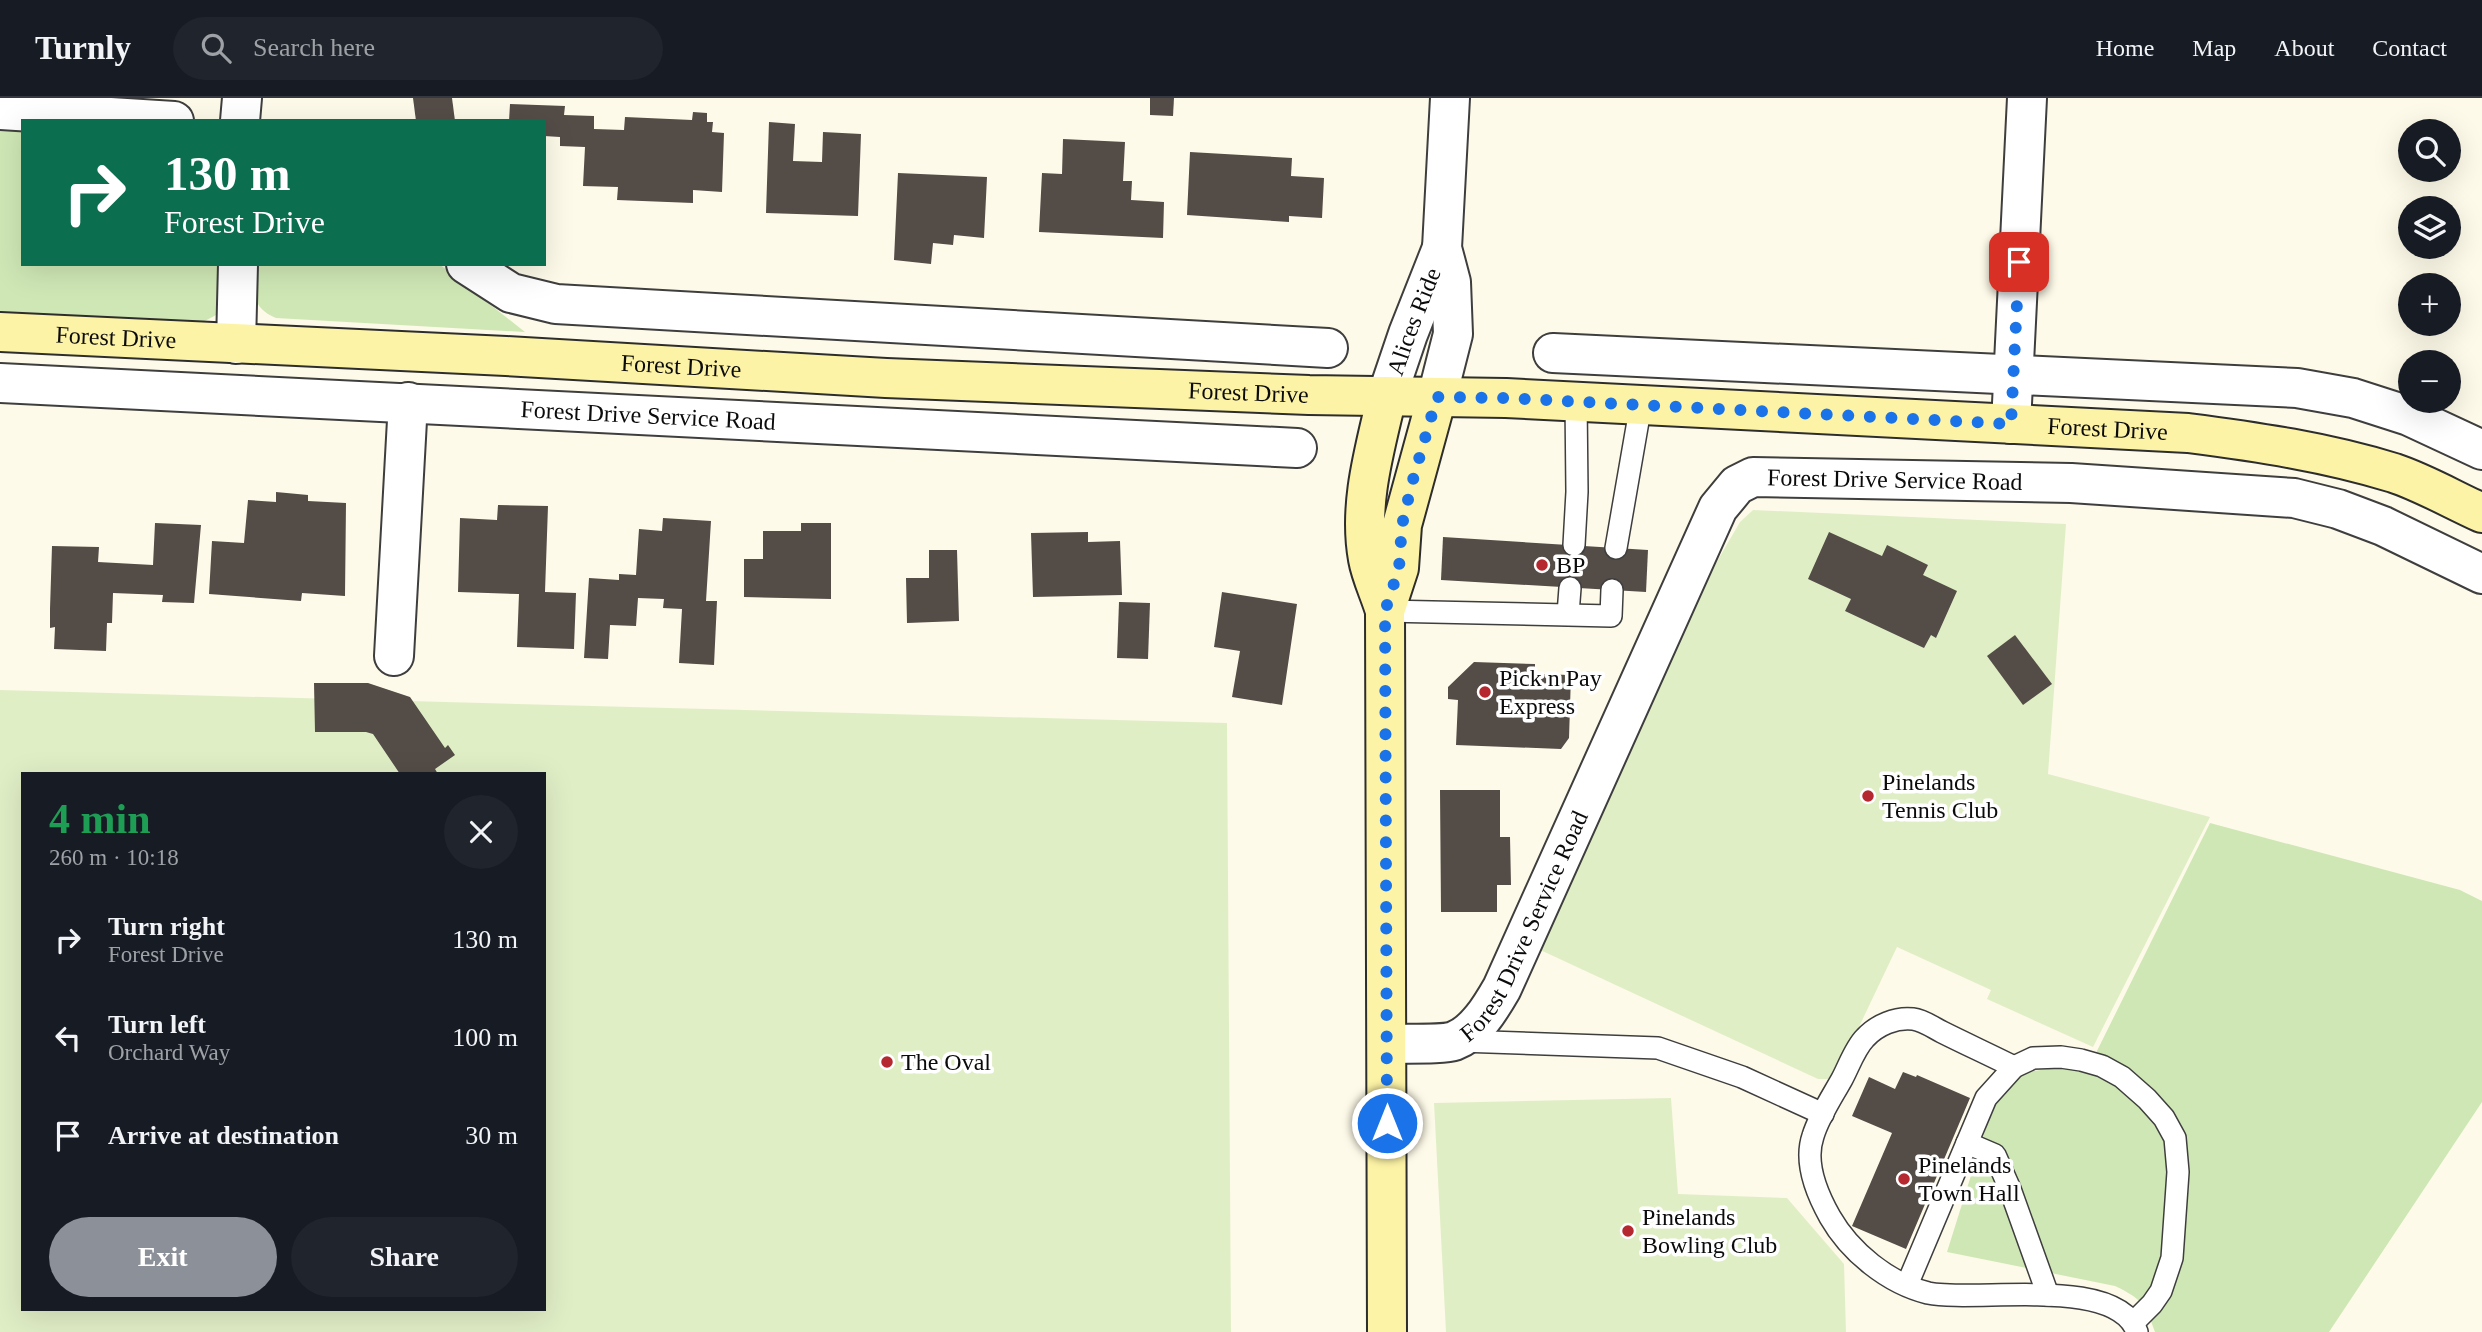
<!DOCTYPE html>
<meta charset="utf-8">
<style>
body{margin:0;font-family:Georgia,serif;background:#20242c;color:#f1f3f6;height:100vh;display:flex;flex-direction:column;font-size:26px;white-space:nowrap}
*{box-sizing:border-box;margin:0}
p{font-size:23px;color:#9ea1a6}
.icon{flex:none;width:38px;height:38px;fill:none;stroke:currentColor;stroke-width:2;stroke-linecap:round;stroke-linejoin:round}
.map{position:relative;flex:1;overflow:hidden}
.details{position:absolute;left:21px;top:674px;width:525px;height:539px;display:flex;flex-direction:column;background:#171b24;border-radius:0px;box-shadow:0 7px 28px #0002}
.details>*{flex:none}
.top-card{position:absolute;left:21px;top:21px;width:525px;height:147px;border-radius:0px;box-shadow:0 7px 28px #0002;background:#0b6e4f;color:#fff;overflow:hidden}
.fabs{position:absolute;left:2398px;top:21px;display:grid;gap:14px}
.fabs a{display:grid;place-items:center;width:63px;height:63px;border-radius:50%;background:#171b24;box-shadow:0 7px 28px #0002;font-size:35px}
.pin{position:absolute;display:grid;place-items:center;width:60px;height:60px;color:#fff;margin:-30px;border-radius:14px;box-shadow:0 4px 10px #0006}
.me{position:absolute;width:77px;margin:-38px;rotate:0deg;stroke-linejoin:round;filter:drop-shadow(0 0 5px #0008)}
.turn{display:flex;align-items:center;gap:24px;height:147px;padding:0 28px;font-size:32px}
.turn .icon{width:91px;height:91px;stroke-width:2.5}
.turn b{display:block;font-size:49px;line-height:60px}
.round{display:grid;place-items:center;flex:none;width:74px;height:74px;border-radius:37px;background:#20242c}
.summary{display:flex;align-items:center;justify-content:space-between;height:119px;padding:0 28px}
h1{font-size:42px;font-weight:700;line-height:52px;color:#1e9e55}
.cta{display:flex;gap:14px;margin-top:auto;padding:14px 28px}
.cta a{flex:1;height:80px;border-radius:42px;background:#8c9099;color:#fff;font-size:28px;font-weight:700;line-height:80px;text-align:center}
.cta a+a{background:#20242c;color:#f1f3f6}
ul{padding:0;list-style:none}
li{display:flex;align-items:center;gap:21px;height:98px;padding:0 28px}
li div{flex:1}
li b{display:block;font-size:26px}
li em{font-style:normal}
header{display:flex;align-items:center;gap:42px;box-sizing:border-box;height:98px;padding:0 35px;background:#171b24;border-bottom:2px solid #363941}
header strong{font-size:33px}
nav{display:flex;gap:38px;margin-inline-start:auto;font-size:24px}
.search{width:490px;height:63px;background:#20242c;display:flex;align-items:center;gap:18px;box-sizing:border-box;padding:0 24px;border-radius:38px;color:#9ea1a6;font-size:26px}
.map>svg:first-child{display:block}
.green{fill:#cfe7b5}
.pitch{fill:#e0eec6;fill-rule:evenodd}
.building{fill:#534c47}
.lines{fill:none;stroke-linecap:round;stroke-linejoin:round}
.lane-casing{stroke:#3e3e3e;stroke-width:24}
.street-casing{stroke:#3e3e3e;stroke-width:42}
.secondary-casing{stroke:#2d2d2d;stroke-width:42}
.lane{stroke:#fff;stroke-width:21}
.street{stroke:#fff;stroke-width:38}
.secondary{stroke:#fdf3a6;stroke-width:38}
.route{stroke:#1a73e8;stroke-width:12;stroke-dasharray:0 21.6}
.poi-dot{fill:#b6282f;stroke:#fff;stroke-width:2.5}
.labels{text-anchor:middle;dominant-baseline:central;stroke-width:7;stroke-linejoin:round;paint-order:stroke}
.street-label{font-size:24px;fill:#0b0b0b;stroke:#fff}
.poi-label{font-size:24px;fill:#0b0b0b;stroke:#fff;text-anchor:start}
</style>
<header>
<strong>Turnly</strong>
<div class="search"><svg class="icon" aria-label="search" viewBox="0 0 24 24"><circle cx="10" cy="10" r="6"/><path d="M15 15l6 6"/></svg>Search here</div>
<nav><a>Home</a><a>Map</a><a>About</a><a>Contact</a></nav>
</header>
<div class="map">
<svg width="2482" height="1234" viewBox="0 0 2482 1234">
<rect width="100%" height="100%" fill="#fefae9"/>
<g class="green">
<path d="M0,30L23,31V166H227L225,208L216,217L203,224L0,214Z"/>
<path d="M255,166H439L525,234L276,220C249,208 254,192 255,166Z"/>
<path d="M2210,725L2460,792L2482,803V1004L2329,1234H2155C2145,1206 2142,1201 2115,1188L1947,1154L1995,1001L2009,984L2026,974L2091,965Z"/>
</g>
<g class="pitch">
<path d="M1753,412L2066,426L2048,676L2210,719L2093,949L1987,901L1991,892L1897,849L1838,973L1828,981H1818L1536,850L1712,472L1740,424Z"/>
<path d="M0,592L1227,625L1231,1234H0ZM23,676H544V1211H23Z"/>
<path d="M1671,1000L1678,1096L1787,1100L1844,1166L1846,1234H1446L1434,1005Z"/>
</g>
<g class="building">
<path d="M413,0H452L455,23H416Z"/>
<path d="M1150,0H1174L1173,18L1150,17Z"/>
<path d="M510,6L565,8L564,17L594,18V31L624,32L625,19L692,22L693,14L707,15V24H713L712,34L724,35L722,94L693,92V105L617,102L618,89L583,88L585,49L560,48V39L544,38V23H509Z"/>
<path d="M769,24L795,26L793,63L822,64L823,34L861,36L858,118L766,115Z"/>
<path d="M1063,41L1125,44L1123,83H1132L1131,102L1164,104L1163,140L1039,134L1042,75L1062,76Z"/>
<path d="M1190,54L1292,60L1291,78L1324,80L1322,120L1289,118V124L1187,117Z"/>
<path d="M898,75L987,79L984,140L954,137L953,147L933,145L931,166L894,162Z"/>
<path d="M276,394L308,397V403L346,405L345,498L302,495L301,503L209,496L212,443L244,445L248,402L276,404Z"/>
<path d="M498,407L548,408L545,494L576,495L574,551L517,549L519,496L458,494L460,420L497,422Z"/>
<path d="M663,420L711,423L706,503H717L714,567L679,565L682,511L663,510L664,501L638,500L636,528L610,527L608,561L584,560L589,480L619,482V476L636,477L639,431L662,433Z"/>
<path d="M155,425L201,427L194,505L162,504L163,497L113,495L112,525H107L106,553L54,551L55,529L50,530V511L52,448L99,449L98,464L153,467Z"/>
<path d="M801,425H831V501L744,499V461H763V433H801Z"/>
<path d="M1088,434V444L1120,443L1122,497L1033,499L1031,435Z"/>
<path d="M1829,434L1882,458L1887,447L1928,467L1923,477L1957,493L1936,540L1931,537L1924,550L1845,513L1851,501L1808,481Z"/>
<path d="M1443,439L1648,452L1646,494L1441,482Z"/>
<path d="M929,452H957L959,523L907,525L906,480H929Z"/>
<path d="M1222,494L1297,506L1282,607L1232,599L1240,553L1214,549Z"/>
<path d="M1119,504L1150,505L1148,561L1117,560Z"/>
<path d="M2015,537L2052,586L2023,607L1987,558Z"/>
<path d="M1474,564L1535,566V576L1571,577L1569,640L1561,651L1456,647L1458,602L1448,601V589Z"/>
<path d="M314,585H368L410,599L445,650L448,647L455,657L435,671L438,676H400L373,636L366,634H315Z"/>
<path d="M1440,692H1500V739H1510L1511,787H1497V814H1441Z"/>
<path d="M1903,974L1916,979L1917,977L1970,1000L1906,1151L1852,1128L1892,1035L1852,1018L1869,979L1895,991Z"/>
</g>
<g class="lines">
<defs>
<g id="lane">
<path d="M1574,447L1577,394L1576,303"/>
<path d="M1616,450L1641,306"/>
<path d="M1385,513L1611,518L1612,492"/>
<path d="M1568,516L1570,490"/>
<path d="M1460,943L1658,950L1742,979L1823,1016"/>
<path d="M2014,969C1990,957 1966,946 1942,934C1934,930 1923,922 1913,921C1896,919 1877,927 1865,940C1855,950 1849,968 1842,981C1832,999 1819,1018 1813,1038C1804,1064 1817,1096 1830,1119C1850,1154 1888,1185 1928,1195C1976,1205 2117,1177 2137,1234"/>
<path d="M1967,1045L1995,1057L2010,1091L2048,1197"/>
<path d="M1907,1187L1986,1000L2014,969L2033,960L2061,959L2081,962L2102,968L2122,979L2147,1001L2164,1020L2175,1040L2178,1074L2172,1160L2161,1193L2152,1206L2134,1224"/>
</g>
<g id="street">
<path d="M0,12L174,23"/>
<path d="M240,23L242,0"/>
<path d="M466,166L511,195L556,206L1328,250"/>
<path d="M236,246L238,166"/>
<path d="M1553,255L2297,290L2353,300L2409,318L2482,352"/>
<path id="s1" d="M0,285L1297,350"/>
<path id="s2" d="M1387,298L1408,236L1442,150"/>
<path d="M1437,299L1453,236L1451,184L1442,150L1450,0"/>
<path d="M2011,326L2027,0"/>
<path d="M394,558L408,304"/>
<path id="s3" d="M1387,946C1401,945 1443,947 1454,943C1476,935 1491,909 1502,890L1718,410L1737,387L1753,379L2071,385L2294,400L2338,411L2383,428L2482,476"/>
</g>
<g id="secondary">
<path id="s4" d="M0,234L506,258L886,280L1309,297L1506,300L2188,335C2258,344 2326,354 2394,375C2424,385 2453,402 2482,415"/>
<path d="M1385,513C1380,496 1371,478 1368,461C1358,406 1375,351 1387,298"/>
<path d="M1387,1234L1385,513L1399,470L1402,427L1437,299"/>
</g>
</defs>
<use href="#lane" class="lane-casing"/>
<use href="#street" class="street-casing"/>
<use href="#secondary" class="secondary-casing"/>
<use href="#lane" class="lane"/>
<use href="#street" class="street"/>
<use href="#secondary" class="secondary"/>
</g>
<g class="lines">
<path class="route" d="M1387,1025L1385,513L1399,470L1402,427L1412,385L1437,299L1506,300L2011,326L2019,164"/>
</g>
<g class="poi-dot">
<circle cx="1542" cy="467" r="7"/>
<circle cx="1485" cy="594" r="7"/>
<circle cx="1868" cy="698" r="7"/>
<circle cx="887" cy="964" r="7"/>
<circle cx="1904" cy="1081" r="7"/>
<circle cx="1628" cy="1133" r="7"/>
</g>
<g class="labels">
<g class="street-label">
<text stroke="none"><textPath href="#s2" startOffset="79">Alices Ride</textPath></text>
<text stroke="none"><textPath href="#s4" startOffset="116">Forest Drive</textPath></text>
<text stroke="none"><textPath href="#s4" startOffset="682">Forest Drive</textPath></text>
<text stroke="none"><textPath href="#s4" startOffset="1250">Forest Drive</textPath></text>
<text stroke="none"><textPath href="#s1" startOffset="649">Forest Drive Service Road</textPath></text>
<text stroke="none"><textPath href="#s4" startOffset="2110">Forest Drive</textPath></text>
<text stroke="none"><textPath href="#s3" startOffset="856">Forest Drive Service Road</textPath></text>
<text stroke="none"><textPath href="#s3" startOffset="205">Forest Drive Service Road</textPath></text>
</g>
<g class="poi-label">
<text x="1556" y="467">BP</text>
<text x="1499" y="580">Pick n Pay<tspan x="1499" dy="28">Express</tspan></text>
<text x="1882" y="684">Pinelands<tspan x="1882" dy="28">Tennis Club</tspan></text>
<text x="901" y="964">The Oval</text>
<text x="1918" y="1067">Pinelands<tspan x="1918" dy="28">Town Hall</tspan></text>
<text x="1642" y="1119">Pinelands<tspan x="1642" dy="28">Bowling Club</tspan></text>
</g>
</g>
</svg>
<div class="fabs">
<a><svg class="icon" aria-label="search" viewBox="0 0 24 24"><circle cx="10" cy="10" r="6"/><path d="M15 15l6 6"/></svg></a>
<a><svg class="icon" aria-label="layers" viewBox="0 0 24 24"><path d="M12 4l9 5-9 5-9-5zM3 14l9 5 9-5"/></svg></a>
<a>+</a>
<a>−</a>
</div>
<div class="pin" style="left:2019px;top:164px;background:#d93025"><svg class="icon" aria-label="arrive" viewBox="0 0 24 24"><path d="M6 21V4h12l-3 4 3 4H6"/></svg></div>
<svg class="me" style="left:1387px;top:1025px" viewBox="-20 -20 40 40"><circle r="17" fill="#1a73e8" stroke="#fff" stroke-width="3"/><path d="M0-11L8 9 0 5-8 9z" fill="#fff"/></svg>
<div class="top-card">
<div class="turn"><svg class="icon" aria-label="right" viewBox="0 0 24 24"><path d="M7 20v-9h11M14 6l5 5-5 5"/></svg><div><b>130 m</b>Forest Drive</div></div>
</div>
<section class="details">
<div class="summary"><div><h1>4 min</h1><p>260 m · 10:18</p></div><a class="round"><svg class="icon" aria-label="close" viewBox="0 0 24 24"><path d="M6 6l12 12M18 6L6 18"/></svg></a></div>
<ul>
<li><svg class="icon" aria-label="right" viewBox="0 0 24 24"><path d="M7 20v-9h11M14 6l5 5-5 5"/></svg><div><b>Turn right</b><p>Forest Drive</p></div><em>130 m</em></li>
<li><svg class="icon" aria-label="left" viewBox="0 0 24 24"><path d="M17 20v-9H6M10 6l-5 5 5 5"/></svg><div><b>Turn left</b><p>Orchard Way</p></div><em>100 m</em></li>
<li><svg class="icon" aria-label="arrive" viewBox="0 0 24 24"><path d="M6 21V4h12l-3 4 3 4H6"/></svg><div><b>Arrive at destination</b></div><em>30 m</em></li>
</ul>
<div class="cta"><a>Exit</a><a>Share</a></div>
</section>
</div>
